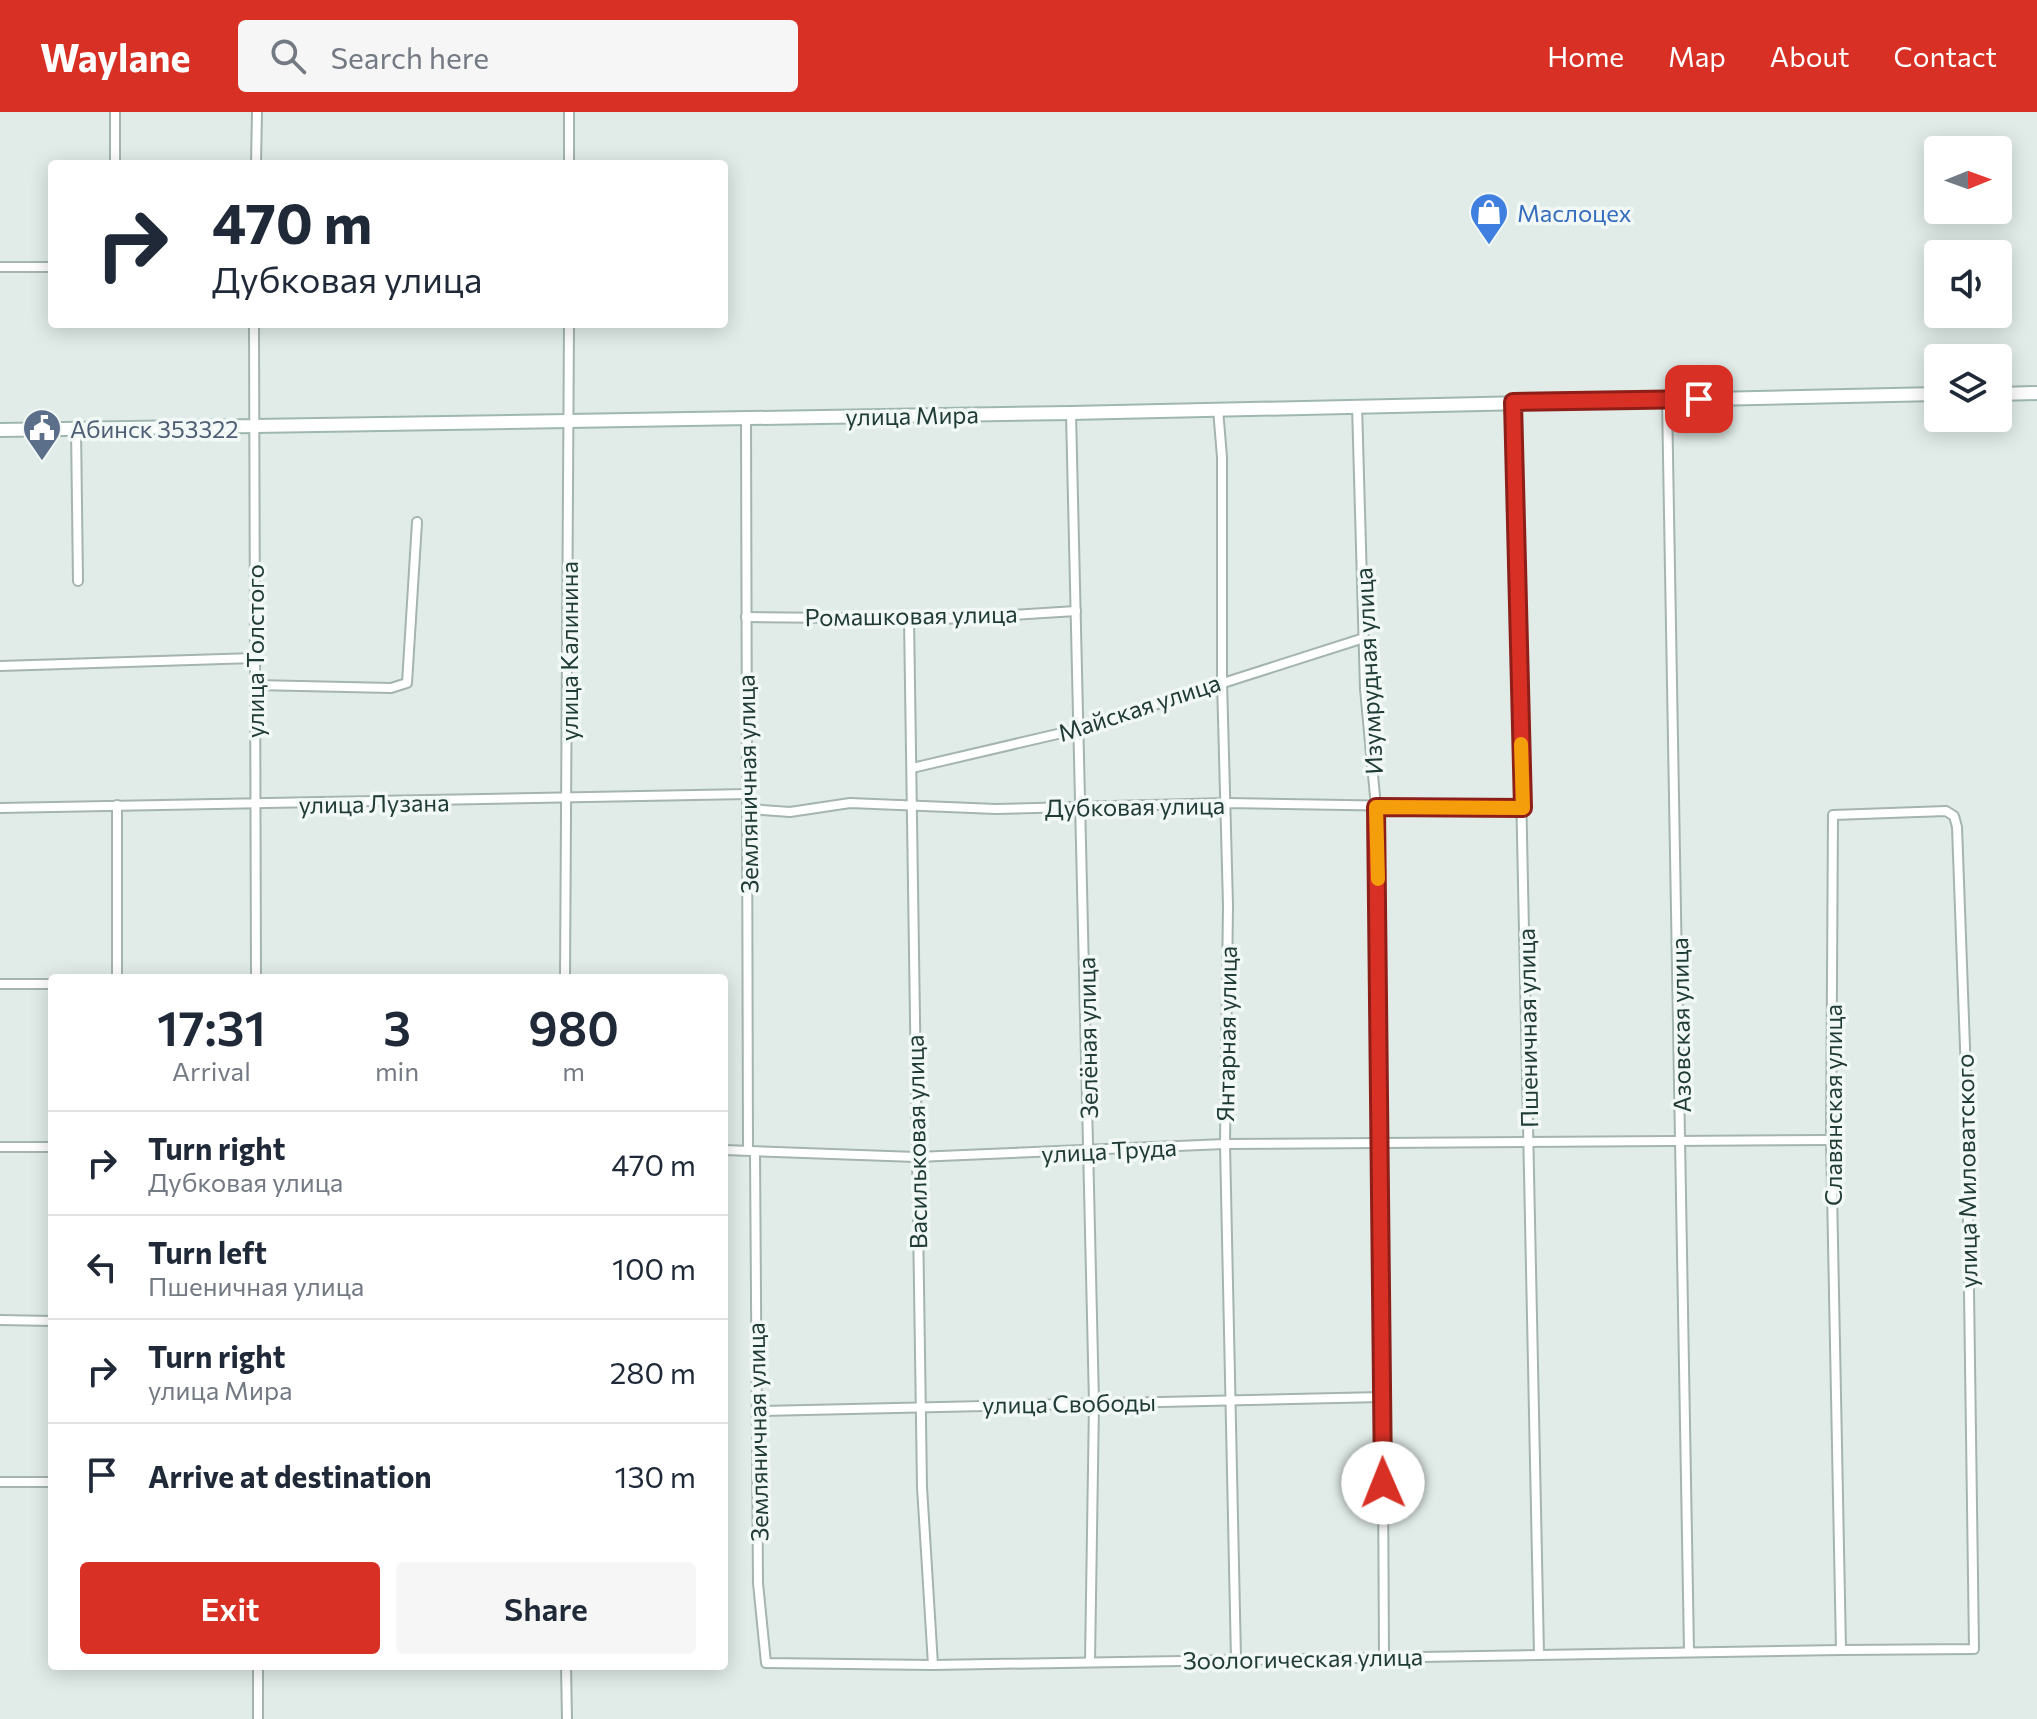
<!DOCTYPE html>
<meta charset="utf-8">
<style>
body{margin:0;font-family:Commissioner,sans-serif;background:#f6f6f7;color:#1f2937;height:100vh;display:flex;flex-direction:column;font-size:30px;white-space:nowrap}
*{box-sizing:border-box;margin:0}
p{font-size:26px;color:#747a83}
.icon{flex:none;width:44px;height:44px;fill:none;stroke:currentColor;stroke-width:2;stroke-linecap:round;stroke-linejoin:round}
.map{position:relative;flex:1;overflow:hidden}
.details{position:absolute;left:48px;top:862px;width:680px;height:696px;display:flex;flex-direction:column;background:#fff;border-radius:8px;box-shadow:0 4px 20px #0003}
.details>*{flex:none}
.guide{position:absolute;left:48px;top:48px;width:680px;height:168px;border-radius:8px;box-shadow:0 4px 20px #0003;background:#fff;color:#1f2937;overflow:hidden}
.needle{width:52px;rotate:89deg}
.fabs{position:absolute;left:1924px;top:24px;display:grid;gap:16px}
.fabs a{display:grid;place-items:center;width:88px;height:88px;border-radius:8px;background:#fff;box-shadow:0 4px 20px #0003;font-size:40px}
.pin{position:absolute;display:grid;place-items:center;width:68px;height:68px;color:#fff;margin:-34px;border-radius:16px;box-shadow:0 4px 12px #0006}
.me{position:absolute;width:88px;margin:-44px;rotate:359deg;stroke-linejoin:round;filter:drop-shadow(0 0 6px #0008)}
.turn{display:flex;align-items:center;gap:28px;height:168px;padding:0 32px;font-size:36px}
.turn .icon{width:104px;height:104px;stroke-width:2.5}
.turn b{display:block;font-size:56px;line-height:68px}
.eta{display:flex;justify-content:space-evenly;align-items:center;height:136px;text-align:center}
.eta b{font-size:48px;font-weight:600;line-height:56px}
.button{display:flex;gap:16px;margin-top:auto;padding:16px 32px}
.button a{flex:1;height:92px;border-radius:8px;background:#d93025;color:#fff;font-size:32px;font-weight:600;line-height:92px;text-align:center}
.button a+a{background:#f6f6f7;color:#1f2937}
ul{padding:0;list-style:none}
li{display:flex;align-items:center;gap:24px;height:104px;padding:0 32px;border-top:2px solid #e0e1e3}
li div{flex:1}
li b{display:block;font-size:30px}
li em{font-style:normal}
header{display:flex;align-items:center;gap:48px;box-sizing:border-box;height:112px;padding:0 40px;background:#d93025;color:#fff}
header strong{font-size:38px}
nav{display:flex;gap:44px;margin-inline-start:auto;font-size:28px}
.search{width:560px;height:72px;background:#f6f6f7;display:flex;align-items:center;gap:20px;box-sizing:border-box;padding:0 28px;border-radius:8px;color:#747a83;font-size:30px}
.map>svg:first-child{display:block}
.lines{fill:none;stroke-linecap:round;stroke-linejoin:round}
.minor-casing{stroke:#a4b4af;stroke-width:12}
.secondary-casing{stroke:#9fb7b0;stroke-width:16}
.minor{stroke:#fff;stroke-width:8}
.secondary{stroke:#fff;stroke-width:12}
.route-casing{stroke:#8d1f18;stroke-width:20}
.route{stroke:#d93025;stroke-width:14}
.slow{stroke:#f59e0b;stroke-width:14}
.labels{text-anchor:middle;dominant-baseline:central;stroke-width:7;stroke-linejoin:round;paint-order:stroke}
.shop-label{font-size:24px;fill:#366cbe;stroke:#f1f8f5;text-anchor:start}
.street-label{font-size:24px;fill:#213c37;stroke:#f1f8f5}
.service-label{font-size:24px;fill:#4e5e75;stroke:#f1f8f5;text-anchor:start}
</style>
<header>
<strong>Waylane</strong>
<div class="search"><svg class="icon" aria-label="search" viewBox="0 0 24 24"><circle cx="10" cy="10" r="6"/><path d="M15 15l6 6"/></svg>Search here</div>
<nav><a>Home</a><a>Map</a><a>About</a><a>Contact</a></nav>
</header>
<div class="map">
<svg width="2037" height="1607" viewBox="0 0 2037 1607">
<rect width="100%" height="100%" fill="#e1ece8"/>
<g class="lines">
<defs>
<g id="minor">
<path d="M115,52V0"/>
<path d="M256,52L257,0"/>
<path d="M569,52V0"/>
<path d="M0,155H52"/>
<path d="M254,212L256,866"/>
<path d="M1667,287L1689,1539"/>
<path d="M1513,290L1539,1542"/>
<path d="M1357,293L1365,577L1376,695L1380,824L1384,1544"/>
<path d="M1218,297L1222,345V569L1228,793L1225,1032L1236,1547"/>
<path d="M1071,301L1094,1291L1090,1550"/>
<path d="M746,306L748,1038"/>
<path d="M76,317L78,469"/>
<path d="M746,505L944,507L1076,499"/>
<path d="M909,506L922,1375L933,1553"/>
<path d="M0,554L255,546"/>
<path d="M255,573L391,576L407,571L417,410"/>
<path d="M912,656L1079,617L1364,526"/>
<path d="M0,696L748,682"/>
<path d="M749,697L790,700L850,691L996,697L1226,691L1523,696"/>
<path d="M1946,699L1954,704L1957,715L1966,963L1974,1537L1841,1538L1831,1028L1833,703Z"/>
<path d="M117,866V693"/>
<path d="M565,866L569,212"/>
<path d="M0,872H52"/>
<path d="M0,1035H52"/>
<path d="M724,1038L916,1045L1225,1032L1831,1028"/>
<path d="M755,1041L758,1471L766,1551L933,1553L1841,1538"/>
<path d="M0,1208L52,1209"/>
<path d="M757,1299L1382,1285"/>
<path d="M0,1370H52"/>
<path d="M566,1554L567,1607"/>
<path d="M258,1607V1554"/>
</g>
<g id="secondary">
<path d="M1998,282L2037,281"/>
<path d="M0,318L1071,301L1938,282"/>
</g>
</defs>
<use href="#minor" class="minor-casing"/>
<use href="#secondary" class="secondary-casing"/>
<use href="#minor" class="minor"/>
<use href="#secondary" class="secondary"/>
</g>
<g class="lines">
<defs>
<path id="route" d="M1383,1371L1376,695L1523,696L1513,290L1699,287"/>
</defs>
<use href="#route" class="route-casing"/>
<use href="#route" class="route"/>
<path class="slow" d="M1378,767L1376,695L1523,696L1521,632"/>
</g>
<defs>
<symbol id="shop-pin" viewBox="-11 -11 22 30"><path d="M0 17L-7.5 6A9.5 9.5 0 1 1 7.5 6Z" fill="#3f7fe0" stroke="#f1f8f5"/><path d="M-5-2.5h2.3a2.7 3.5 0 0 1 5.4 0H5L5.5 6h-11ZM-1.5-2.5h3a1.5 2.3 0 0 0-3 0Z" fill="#fff"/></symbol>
<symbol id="civic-pin" viewBox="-11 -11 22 30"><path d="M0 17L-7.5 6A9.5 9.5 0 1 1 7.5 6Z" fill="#5c6f8a" stroke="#f1f8f5"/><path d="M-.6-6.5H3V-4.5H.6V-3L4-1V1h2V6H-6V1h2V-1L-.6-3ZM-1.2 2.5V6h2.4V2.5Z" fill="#fff"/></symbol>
</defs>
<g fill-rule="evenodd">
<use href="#shop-pin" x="1467" y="78" width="44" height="60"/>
<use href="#civic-pin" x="20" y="294" width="44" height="60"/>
</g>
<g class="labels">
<g class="shop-label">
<text x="1517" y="100">Маслоцех</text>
</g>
<g class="street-label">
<text transform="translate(912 303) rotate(-1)">улица Мира</text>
<text transform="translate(911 503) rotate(-1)">Ромашковая улица</text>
<text transform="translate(254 539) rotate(-90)">улица Толстого</text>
<text transform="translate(568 539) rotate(-90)">улица Калинина</text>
<text transform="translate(1368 559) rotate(-93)">Изумрудная улица</text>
<text transform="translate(1139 595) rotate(-18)">Майская улица</text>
<text transform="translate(747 672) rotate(-91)">Земляничная улица</text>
<text transform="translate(374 691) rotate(-1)">улица Лузана</text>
<text transform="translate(1135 694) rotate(-1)">Дубковая улица</text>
<text transform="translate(1680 913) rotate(-91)">Азовская улица</text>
<text transform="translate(1527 916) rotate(-91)">Пшеничная улица</text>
<text transform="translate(1226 922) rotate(-89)">Янтарная улица</text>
<text transform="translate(1087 926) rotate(-91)">Зелёная улица</text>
<text transform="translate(1832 993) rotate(-90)">Славянская улица</text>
<text transform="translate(916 1030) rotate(-91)">Васильковая улица</text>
<text transform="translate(1109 1038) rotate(-3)">улица Труда</text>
<text transform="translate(1966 1059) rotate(-91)">улица Миловатского</text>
<text transform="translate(1069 1291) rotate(-1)">улица Свободы</text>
<text transform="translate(757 1320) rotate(-91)">Земляничная улица</text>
<text transform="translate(1303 1546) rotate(-1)">Зоологическая улица</text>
</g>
<g class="service-label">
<text x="70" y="316">Абинск 353322</text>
</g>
</g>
</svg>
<div class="fabs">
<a><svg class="needle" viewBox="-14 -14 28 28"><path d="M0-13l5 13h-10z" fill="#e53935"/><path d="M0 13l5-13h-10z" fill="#747a83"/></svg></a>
<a><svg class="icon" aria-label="sound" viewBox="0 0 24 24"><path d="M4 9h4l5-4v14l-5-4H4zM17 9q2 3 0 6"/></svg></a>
<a><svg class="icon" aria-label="layers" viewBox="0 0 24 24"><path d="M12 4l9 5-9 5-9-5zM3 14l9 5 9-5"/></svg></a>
</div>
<div class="pin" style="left:1699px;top:287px;background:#d93025"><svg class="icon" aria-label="arrive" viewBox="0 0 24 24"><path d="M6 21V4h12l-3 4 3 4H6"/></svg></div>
<svg class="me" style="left:1383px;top:1371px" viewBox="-20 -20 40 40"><circle r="19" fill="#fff"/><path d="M0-13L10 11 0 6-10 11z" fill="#d93025"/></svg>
<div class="guide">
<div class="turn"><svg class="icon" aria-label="right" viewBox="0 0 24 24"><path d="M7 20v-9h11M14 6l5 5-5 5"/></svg><div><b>470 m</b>Дубковая улица</div></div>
</div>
<section class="details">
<div class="eta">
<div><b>17:31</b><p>Arrival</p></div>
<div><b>3</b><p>min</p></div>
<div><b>980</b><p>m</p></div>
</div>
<ul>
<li><svg class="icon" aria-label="right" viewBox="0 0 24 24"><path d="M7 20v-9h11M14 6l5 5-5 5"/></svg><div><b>Turn right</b><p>Дубковая улица</p></div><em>470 m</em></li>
<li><svg class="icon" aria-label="left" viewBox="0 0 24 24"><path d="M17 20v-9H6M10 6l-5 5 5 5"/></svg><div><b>Turn left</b><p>Пшеничная улица</p></div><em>100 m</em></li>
<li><svg class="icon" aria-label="right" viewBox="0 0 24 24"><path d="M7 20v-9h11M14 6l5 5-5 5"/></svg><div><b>Turn right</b><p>улица Мира</p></div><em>280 m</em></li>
<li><svg class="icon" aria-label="arrive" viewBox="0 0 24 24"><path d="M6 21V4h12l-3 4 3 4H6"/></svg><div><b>Arrive at destination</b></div><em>130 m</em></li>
</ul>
<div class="button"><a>Exit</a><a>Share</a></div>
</section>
</div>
